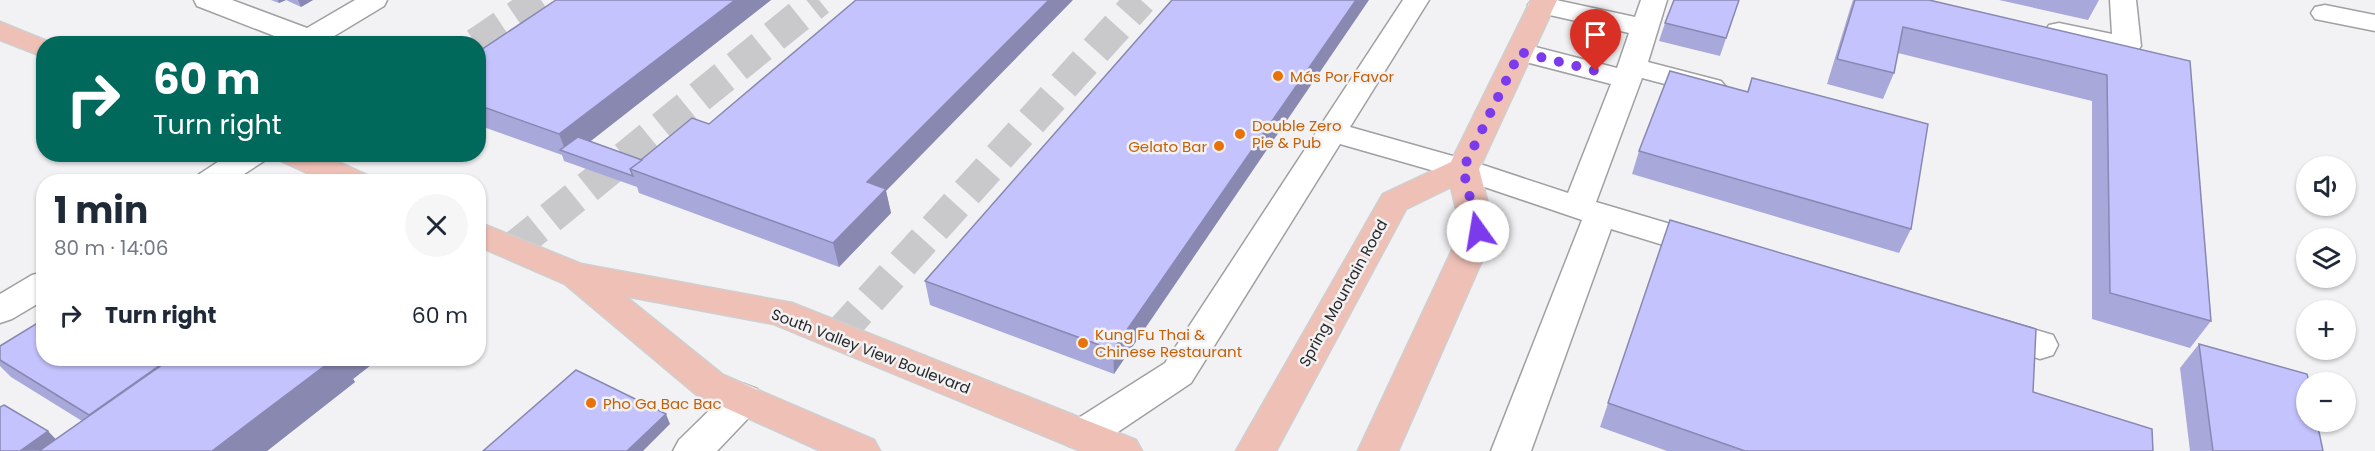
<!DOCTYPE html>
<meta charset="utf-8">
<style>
body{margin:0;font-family:Poppins,sans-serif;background:#f6f6f7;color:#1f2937;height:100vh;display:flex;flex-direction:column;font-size:22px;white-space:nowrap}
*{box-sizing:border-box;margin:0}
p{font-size:20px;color:#747a83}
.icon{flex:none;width:33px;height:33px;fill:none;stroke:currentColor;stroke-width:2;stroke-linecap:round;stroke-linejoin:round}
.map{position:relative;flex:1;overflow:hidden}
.details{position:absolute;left:36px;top:174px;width:450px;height:192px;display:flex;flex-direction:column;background:#fff;border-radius:24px;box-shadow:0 2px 4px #0004}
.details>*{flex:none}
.hud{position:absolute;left:36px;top:36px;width:450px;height:126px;border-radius:24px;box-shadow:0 2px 4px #0004;background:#00695c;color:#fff;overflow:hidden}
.fabs{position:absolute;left:2296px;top:156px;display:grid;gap:12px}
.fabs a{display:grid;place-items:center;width:60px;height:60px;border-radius:50%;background:#fff;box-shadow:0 2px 4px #0004;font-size:30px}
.pin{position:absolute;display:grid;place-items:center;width:51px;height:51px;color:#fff;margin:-62px -26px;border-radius:50% 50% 50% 0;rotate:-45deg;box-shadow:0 0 6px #0007}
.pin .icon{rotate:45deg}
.me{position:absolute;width:66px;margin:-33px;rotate:347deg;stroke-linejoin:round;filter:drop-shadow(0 0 4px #0008)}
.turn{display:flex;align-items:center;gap:21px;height:126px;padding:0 18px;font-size:27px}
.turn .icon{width:78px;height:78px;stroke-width:2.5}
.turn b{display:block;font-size:42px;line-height:51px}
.round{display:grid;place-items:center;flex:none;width:63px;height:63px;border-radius:32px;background:#f6f6f7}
.head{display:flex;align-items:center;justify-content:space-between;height:102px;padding:0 18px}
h1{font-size:36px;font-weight:700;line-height:45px}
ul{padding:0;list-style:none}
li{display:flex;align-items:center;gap:18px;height:78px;padding:0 18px}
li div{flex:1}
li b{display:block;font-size:22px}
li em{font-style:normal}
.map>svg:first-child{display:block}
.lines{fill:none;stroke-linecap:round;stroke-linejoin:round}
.minor-tunnel{stroke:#c9c9cb;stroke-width:32;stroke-dasharray:32 16;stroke-linecap:butt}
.minor-casing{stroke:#a0a0a3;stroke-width:3}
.major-casing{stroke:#cfcfd0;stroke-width:3}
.minor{fill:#fff;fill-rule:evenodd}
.major{fill:#eec0b6;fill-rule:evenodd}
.wall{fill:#a9a8da}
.shaded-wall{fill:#8988b1}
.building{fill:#c4c3fd;stroke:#8988b1;stroke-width:1.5}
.route{stroke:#7c3aed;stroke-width:10;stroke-dasharray:0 18}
.food-dot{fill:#e8710a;stroke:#f2f2f4;stroke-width:2}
.labels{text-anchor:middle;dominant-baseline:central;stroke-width:5;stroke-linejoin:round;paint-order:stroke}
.food-label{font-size:15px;fill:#c56008;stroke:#f2f2f4;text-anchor:start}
.street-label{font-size:15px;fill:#272728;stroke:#f2f2f4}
</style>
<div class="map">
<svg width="2375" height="451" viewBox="0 0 2375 451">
<rect width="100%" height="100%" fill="#f2f2f4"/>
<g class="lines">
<g class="minor-tunnel">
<path d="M476,44L541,0"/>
<path d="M513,248L819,0"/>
<path d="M838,335L1141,0"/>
</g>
<defs>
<g id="minor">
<path d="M194,0H232L307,28L355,0H387L384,6L321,44H295L197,6Z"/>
<path d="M1403,0H1429L1350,127L1474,162L1568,193L1611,84L1510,58L1506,52L1510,46L1520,43L1617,68L1629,33L1532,11L1528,5L1532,0H1556L1635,17L1641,0H1667L1648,62L1721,81L1726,87L1721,93L1711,96L1642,78L1596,202L1721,239L1726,247L1721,255L1709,259L1611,229L1531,451H1491L1582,220L1452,176L1340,144L1191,383L1097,446L1083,450L1069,446L1064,435L1069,424L1165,363Z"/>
<path d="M2110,0H2136L2141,46L2137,52L2127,54L2059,39L2049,37L2045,31L2049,25L2059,23L2112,34Z"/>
<path d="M2325,5L2375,15V31L2315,19L2311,13L2315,7Z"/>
<path d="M230,154H268L264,161L232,182H193L198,175Z"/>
<path d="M44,272V300L12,319L0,323V294L32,275Z"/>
<path d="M1992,317L2053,335L2058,345L2053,355L2040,359L1979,339L1974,330L1979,321Z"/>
<path d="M744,384L757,389L763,399L757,409L717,451H673L679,440L731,389Z"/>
</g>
<g id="major">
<path d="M1531,0H1557L1479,169L1495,231L1398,451H1358L1461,231L1451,187L1406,209L1276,451H1236L1383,194L1451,162Z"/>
<path d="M0,22L54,44H44V57L0,40Z"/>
<path d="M277,154H321L367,175L372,182H327L281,161Z"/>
<path d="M478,222L581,264L792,303L1136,440L1142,451H1081L774,324L625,296L723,375L874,440L880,451H821L697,395L565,284L478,246Z"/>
</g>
</defs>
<use href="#minor" class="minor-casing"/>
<use href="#major" class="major-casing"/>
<use href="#minor" class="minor"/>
<use href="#major" class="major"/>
</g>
<g class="wall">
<path d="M271,0H313L301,7L286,0L279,3Z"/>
<path d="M556,0H771L590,141L642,160L886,191L891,213L839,267L639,193L637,187L564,161L562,155L478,125V52Z"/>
<path d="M1172,0L1114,374L930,305L925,281Z"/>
<path d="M1739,0L1720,56L1659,41L1665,23Z"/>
<path d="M1853,0H1929L2190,61L2211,321L2190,348L2092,319V101L1898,53L1894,73L1883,99L1827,84L1850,9Z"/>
<path d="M1999,0H2099L2088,20Z"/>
<path d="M1752,78L1911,229L1899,253L1632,174L1639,151L1747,92Z"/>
<path d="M1670,220L2033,392L2153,451H1667L1600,427Z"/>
<path d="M2199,344L2323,451H2190L2180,368Z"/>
<path d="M0,346L44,358H380L353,379L355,382L267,451H0L56,439L82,421L11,377L0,366Z"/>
</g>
<g class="shaded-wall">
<path d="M278,0H286L279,3Z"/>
<path d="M298,0H313L301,7Z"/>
<path d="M735,0H771L573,155L566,152L559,134Z"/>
<path d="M1049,0H1073L886,191L891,213L839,267L833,243L867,182Z"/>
<path d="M1356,0H1369L1114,374L1113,350Z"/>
<path d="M170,358H223L110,438L89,415Z"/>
<path d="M335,358H380L353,379L355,382L267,451H212Z"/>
<path d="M666,414L670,424L643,451H627Z"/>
<path d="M48,431L66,450L20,451Z"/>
</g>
<g class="building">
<path d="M556,0H735L559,134L478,105V52Z"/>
<path d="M856,0H1049L867,182L886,189L833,243L630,169L692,118L709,124Z"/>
<path d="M1172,0H1356L1113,350L925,281Z"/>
<path d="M1674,0H1739L1726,38L1665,23Z"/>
<path d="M1855,0H1929L2190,61L2211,321L2110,293L2107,75L1903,27L1894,73L1837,59Z"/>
<path d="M1670,71L1748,92L1752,78L1928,124L1911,229L1639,151Z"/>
<path d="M578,137L642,160L630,169L633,176L560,150Z"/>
<path d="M1670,220L2036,329L2033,392L2152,429L2153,451H1745L1608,403Z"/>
<path d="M44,319V358H170L89,415L0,360V346Z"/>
<path d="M2199,344L2307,374L2309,382H2307V422H2317L2323,451H2213Z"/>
<path d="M172,358H335L212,451H39Z"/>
<path d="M576,370L666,414L627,451H483Z"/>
<path d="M4,405L48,431L20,451H0V407Z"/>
</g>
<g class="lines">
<path class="route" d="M1478,231L1463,169L1520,52L1596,71"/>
</g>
<g class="food-dot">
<circle cx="1278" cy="76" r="6"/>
<circle cx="1240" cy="134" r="6"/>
<circle cx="1219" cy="146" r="6"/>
<circle cx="1083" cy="343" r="6"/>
<circle cx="591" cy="403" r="6"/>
</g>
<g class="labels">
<g class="food-label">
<text x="1290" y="76">Más Por Favor</text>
<text x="1252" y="125">Double Zero<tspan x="1252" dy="17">Pie &amp; Pub</tspan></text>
<text x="1207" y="146" text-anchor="end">Gelato Bar</text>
<text x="1095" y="334">Kung Fu Thai &amp;<tspan x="1095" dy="17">Chinese Restaurant</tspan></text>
<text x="603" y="403">Pho Ga Bac Bac</text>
</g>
<g class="street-label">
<text transform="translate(1343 293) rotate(-61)">Spring Mountain Road</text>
<text transform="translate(871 351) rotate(21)">South Valley View Boulevard</text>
</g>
</g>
</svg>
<div class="fabs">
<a><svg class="icon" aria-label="sound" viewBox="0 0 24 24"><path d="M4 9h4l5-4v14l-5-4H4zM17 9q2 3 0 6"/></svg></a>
<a><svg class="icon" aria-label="layers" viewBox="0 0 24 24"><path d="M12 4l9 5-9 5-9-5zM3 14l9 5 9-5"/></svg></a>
<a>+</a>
<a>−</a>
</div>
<div class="pin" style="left:1596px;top:71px;background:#d93025"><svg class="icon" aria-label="arrive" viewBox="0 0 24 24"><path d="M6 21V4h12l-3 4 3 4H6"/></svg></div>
<svg class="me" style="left:1478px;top:231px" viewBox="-20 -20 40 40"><circle r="19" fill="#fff"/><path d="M0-13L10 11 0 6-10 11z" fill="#7c3aed"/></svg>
<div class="hud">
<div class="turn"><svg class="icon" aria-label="right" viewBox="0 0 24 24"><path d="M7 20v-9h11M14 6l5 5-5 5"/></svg><div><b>60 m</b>Turn right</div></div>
</div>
<section class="details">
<div class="head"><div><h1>1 min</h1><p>80 m · 14:06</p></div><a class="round"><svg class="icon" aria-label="close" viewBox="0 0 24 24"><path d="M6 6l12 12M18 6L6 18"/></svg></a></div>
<ul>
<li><svg class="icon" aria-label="right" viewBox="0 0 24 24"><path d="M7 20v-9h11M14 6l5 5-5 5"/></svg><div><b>Turn right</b></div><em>60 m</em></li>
</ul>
</section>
</div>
